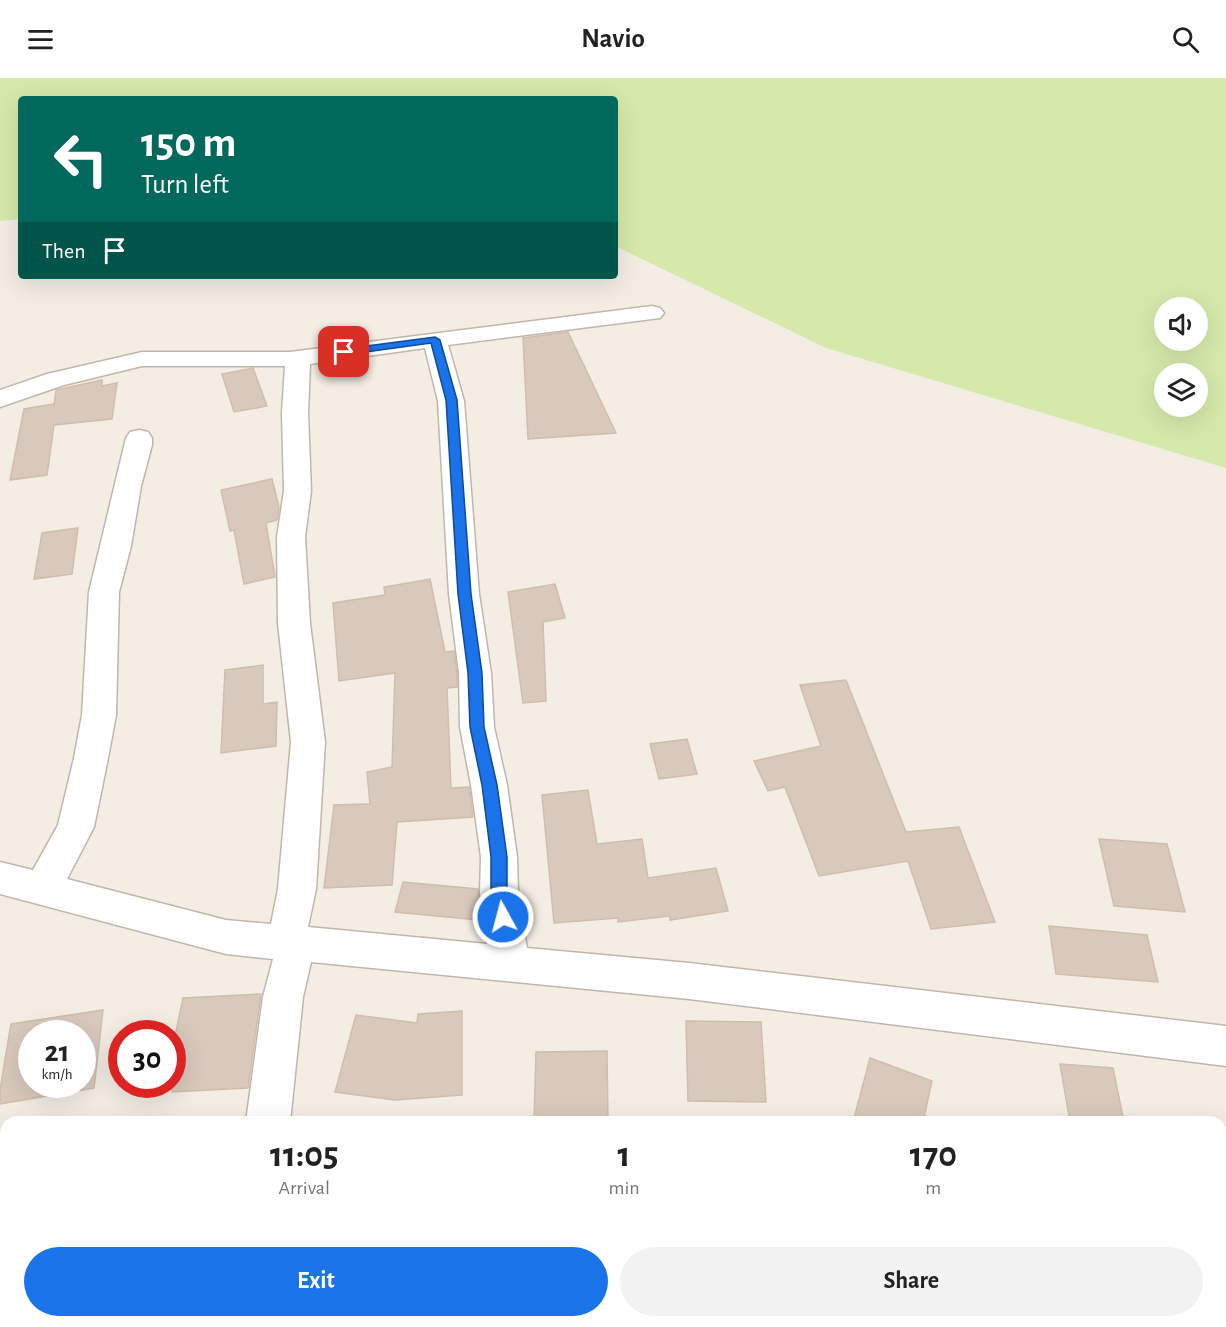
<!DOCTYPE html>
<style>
body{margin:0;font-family:"Alegreya Sans",sans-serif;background:#f2f2f2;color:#222;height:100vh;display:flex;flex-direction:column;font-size:22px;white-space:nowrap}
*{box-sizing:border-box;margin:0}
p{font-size:20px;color:#767676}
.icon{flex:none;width:33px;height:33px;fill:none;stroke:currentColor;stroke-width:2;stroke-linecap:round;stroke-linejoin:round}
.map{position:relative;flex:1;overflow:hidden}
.details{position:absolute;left:0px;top:1038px;width:1227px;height:212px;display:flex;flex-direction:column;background:#fff;border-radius:18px 18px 0 0;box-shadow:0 6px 24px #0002}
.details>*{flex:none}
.hud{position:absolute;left:18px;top:18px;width:600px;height:183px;border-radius:6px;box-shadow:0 6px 24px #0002;background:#00695c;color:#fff;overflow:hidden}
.buttons{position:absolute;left:1154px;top:219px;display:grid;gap:12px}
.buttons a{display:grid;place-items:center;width:54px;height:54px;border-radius:50%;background:#fff;box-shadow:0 6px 24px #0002;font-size:30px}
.speed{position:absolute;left:18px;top:942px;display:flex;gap:12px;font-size:30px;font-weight:700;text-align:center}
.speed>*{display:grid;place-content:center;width:78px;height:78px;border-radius:50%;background:#fff;box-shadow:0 6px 24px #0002;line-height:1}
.speed small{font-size:15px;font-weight:400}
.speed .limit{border:9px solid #d22;background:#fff;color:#111}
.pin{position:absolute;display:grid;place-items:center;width:51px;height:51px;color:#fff;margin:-26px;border-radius:12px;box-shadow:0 3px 9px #0006}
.me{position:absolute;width:66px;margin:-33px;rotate:353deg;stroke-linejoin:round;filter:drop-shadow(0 0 4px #0008)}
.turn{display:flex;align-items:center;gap:21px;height:126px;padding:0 24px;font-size:27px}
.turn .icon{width:78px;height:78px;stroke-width:2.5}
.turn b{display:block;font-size:42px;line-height:51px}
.then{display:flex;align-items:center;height:57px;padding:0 24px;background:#0003;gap:12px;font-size:22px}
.eta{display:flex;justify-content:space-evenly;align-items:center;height:102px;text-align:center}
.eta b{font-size:36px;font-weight:700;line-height:42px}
.button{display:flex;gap:12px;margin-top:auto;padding:12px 24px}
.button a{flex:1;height:69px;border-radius:36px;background:#1a73e8;color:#fff;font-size:24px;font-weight:700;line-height:69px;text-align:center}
.button a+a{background:#f2f2f2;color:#222}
header{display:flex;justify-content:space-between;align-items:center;height:78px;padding:0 24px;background:#fff;font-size:27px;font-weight:700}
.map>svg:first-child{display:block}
.green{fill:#d6e9ab;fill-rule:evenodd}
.building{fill:#d8c9bc;stroke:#d0bdac;stroke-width:1.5;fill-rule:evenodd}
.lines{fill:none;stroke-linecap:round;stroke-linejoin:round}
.minor-casing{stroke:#c2b6aa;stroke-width:3}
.minor{fill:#fff;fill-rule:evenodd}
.route{fill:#1a73e8;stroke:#114b97;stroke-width:1.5}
</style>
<header><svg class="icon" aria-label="menu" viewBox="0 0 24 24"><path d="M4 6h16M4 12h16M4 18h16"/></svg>Navio<svg class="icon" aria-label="search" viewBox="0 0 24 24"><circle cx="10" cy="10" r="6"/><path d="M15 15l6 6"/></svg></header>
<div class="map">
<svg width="1226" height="1249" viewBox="0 0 1226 1249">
<rect width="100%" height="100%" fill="#f3ede4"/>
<path class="green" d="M0,0H1226V390L826,270L615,168V21H21V141L0,143ZM1164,230H1197V262H1164ZM1164,296H1197V328H1164Z"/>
<g class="building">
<path d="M568,254L616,355L528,361L523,260Z"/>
<path d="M253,290L267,328L234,334L222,296Z"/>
<path d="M102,302V308L117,305L112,341L54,347L47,397L10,402L24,331L54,326V328L56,312Z"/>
<path d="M272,401L279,429L277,442L266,445L275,499L244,506L234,452L230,453L221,412Z"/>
<path d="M78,450L72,496L34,501L42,455Z"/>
<path d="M430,501L445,574L454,573L457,595V609L447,610L451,710L469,709L473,739L397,744L392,807L324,810L334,727L370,726L367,694L392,689L395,595L339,603L333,525L385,517L384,509Z"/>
<path d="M555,506L565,540L543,544L546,623L523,625L508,514Z"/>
<path d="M263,587V626L277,624L276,668L221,675L225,592Z"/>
<path d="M846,602L906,754L959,749L995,844L931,851L908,783L819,798L785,709L768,713L754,683L821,668L800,607Z"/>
<path d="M687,661L697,696L659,701L650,666Z"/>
<path d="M588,712L597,766L642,761L648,800L716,790L728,833L670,842V838L618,844V840L554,845L542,717Z"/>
<path d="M1099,761L1167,766L1185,834L1114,828Z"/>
<path d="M403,804L478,811L480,833L478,842L395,834Z"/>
<path d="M1049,848L1147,857L1158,904L1056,896Z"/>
<path d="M261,916L248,1010L172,1014V972L183,920Z"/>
<path d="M103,932L94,1010L0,1026V1012L11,946ZM32,956H82V1006H32Z"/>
<path d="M462,933V1017L395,1022L335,1014L356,937L417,945L418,936Z"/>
<path d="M686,943L761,944L766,1024L688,1023Z"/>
<path d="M607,973L608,1044H534L536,974Z"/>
<path d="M870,980L932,1003L923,1044H853Z"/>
<path d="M1060,986L1113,990L1124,1044H1070Z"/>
</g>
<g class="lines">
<defs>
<g id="minor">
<path d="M652,228L660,230L664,235L660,240L448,267L464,323L479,516L491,595L494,649L507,707L517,779L518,815L527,870L689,885L1226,948V988L689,921L311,884L303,919L290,1044H246L263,919L273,881L226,876L0,816V784L33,792L58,747L74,680L82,637L89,514L126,360L130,354L139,352L148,354L152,360V367L141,408L131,468L119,514L116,637L108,680L94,749L67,801L226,842L271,846L278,811L291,664L278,545L277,459L284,413L282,335L285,288H142L64,307L0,329V312L47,296L142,274H290ZM425,270L438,323L449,516L459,595L460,649L471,707L481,779L480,815L487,866L308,849L316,811L325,664L310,545L305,459L311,413L308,335L310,286Z"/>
<rect x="210" y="1244" width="48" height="5"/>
</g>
</defs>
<use href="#minor" class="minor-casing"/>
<use href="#minor" class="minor"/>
</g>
<path class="route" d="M435,259L440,262L457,322L471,516L482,595L484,649L497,707L507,779V815L511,839L509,844L503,846L497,844L491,815V779L482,707L470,649L468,595L458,516L446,322L431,265L344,277L339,274L344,271Z"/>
</svg>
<div class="buttons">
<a><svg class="icon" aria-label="sound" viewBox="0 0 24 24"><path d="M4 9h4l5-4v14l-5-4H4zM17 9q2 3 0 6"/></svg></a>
<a><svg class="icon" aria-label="layers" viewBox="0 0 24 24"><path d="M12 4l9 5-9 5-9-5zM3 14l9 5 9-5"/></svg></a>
</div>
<div class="speed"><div>21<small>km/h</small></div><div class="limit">30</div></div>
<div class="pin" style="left:344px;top:274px;background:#d93025"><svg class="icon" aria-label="arrive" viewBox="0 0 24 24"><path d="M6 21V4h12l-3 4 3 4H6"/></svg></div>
<svg class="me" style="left:503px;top:839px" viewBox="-20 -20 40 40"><circle r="17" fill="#1a73e8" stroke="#fff" stroke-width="3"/><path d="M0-11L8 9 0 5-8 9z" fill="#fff"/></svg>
<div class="hud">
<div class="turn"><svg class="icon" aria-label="left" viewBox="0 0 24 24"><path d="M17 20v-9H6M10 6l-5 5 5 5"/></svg><div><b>150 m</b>Turn left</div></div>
<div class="then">Then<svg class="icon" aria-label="arrive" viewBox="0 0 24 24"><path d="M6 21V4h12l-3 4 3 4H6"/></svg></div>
</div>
<section class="details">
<div class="eta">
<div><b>11:05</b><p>Arrival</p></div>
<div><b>1</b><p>min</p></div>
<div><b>170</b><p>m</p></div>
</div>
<div class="button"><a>Exit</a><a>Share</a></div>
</section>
</div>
